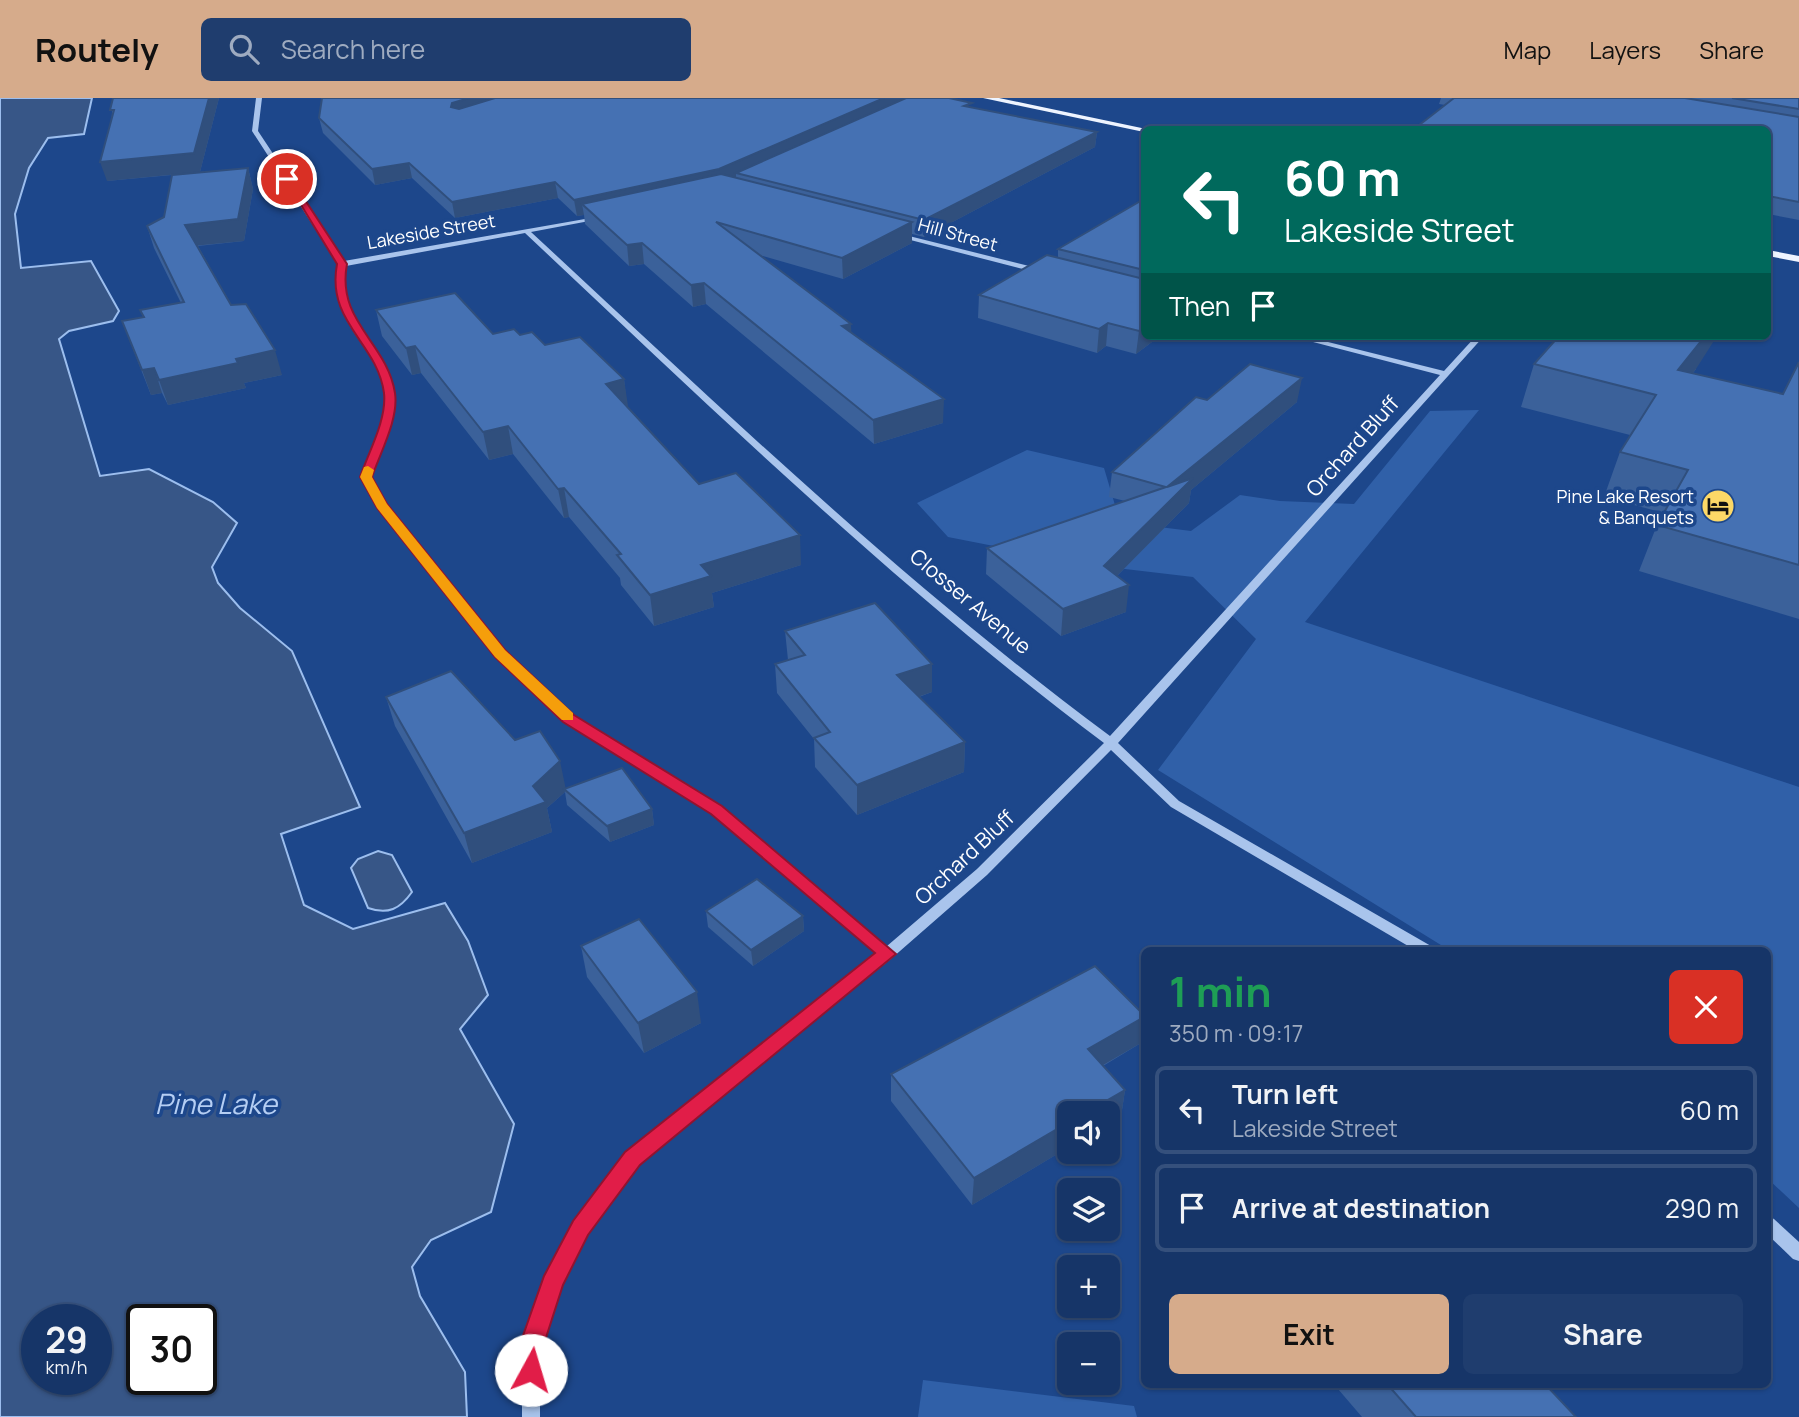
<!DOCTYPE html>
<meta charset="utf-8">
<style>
body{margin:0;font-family:Manrope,sans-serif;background:#1f3d6e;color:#f1f3f6;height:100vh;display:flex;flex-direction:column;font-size:26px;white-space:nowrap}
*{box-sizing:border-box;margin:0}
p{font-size:23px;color:#9eabc0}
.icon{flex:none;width:38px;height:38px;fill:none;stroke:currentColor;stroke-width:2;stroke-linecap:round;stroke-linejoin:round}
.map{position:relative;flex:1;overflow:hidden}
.sheet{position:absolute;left:1141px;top:849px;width:630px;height:441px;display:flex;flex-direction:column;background:#163568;border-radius:10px;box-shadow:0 2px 5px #0004,0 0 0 2px #35507c}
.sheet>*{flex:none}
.hud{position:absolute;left:1141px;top:28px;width:630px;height:214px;border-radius:10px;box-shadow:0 2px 5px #0004,0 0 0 2px #35507c;background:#00695c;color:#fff;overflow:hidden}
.buttons{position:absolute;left:1057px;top:1003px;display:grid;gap:14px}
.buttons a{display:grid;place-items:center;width:63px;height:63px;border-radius:10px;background:#163568;box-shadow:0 2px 5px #0004,0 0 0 2px #35507c;font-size:35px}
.speed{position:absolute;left:21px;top:1206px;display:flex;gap:14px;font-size:35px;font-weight:700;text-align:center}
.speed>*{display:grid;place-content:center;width:91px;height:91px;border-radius:50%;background:#163568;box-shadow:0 2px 5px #0004,0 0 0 2px #35507c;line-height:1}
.speed small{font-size:18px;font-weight:400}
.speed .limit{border:4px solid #111;border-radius:10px;background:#fff;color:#111}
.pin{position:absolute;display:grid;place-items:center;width:60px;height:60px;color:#fff;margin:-30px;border:4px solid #fff;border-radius:50%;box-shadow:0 2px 7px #0007}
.me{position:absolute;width:77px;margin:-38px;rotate:6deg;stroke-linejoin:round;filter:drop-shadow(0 0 5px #0008)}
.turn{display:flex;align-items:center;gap:24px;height:147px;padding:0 28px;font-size:32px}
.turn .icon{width:91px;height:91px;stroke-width:2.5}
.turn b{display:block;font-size:49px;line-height:60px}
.then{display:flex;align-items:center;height:66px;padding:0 28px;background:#0003;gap:14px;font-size:26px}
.round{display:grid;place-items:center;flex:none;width:74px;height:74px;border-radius:10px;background:#1f3d6e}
.headline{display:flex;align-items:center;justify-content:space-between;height:119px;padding:0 28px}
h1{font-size:42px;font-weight:700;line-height:52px;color:#1e9e55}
.button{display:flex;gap:14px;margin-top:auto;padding:14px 28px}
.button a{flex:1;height:80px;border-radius:10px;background:#d6ab8b;color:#111;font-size:28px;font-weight:700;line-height:80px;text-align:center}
.button a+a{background:#1f3d6e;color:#f1f3f6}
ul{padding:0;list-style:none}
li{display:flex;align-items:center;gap:21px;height:88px;margin:0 14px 10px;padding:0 14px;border:4px solid #35507c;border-radius:10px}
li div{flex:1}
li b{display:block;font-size:26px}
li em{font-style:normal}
header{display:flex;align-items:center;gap:42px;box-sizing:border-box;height:98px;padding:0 35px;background:#d6ab8b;color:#111}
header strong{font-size:33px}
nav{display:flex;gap:38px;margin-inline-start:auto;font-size:24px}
.search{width:490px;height:63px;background:#1f3d6e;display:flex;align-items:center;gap:18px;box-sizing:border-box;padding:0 24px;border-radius:10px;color:#9eabc0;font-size:26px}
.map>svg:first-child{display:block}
.green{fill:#3060a8}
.water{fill:#375687;stroke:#9cbeee;stroke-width:2;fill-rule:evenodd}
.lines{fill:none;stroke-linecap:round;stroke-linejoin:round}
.minor{fill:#a9c4ec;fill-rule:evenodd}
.major{fill:#eef4ff;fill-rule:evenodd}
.wall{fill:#3b619a}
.shaded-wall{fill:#304f7d}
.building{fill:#4571b3;stroke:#304f7d;stroke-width:2}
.route{fill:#e11d48;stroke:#92132f;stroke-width:2}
.slow{fill:#f59e0b}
.labels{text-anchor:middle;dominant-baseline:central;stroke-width:7;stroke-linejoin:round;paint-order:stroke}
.far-street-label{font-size:18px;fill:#fff;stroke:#1d478b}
.far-poi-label{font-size:18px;fill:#fff;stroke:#1d478b;text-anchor:end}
.street-label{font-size:21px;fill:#fff;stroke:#1d478b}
.near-water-label{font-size:28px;font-style:italic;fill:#b5cef3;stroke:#1d478b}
</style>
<header>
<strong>Routely</strong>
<div class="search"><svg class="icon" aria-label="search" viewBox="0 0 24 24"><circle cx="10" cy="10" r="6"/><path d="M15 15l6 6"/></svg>Search here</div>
<nav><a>Map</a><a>Layers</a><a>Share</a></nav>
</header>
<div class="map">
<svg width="1799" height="1319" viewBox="0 0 1799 1319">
<rect width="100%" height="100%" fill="#1d478b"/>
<g class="green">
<path d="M1479,312L1305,524L1799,689V1110L1768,1081V852H1449L1158,672L1256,541L1193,479L1091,467L948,439L917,405L1027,352L1104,370L1120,424L1191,433L1240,397L1280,403L1354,406L1430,313Z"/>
<path d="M923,1282L1134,1308L1137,1319H918Z"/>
</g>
<g class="water">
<path d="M0,0H92L84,36L48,40L29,70L15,116L21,170L91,163L119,213L113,223L69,233L59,241L100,378L149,371L213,404L237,425L212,469L218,485L240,510L292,553L360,709L281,736L304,807L353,831L445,805L468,843L488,897L460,931L514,1026L491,1114L431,1142L412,1169L420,1198L465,1274L467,1319H0ZM37,1222H96V1281H37ZM142,1222H201V1281H142Z"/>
<path d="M378,753L392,757L412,794C400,811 388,817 368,810L351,770L358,761Z"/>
</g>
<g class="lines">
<g class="minor">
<path d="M256,0H262L258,33L344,163L602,118V120L600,121L531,134C718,307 904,486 1110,638L1440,277L1290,238H1304L1444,273L1476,238H1484L1118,645L1179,703L1431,848L1433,852H1415L1171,709L1111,652L987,777L892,860L639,1065L586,1135L561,1186L540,1249V1319H522V1249L544,1185L574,1125L627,1055L877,856L711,715L565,623L496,557L378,409L361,379C370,356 383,332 385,307C388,266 350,241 339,204C336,191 337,179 338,166L252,33ZM525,135C712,311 898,491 1104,645L977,771L887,848L721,709L573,617L504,553L385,406L371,379C379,356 392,332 394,307C396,266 359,241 348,205C344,193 345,180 346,168Z"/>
<path d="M897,135L1045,172L1046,174L1042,176L895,138L894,137Z"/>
<path d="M1768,1118L1774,1121L1799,1144V1163L1793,1161L1768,1137Z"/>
</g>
<g class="major">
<path d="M983,0H999L1151,32H1144V34Z"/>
<path d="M1768,152L1799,158V164L1768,158Z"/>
</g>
</g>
<g class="wall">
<path d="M113,0H219L200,74L248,70L253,91L244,143L198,148L231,207L282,277L244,285L246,290L168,307L162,295L151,297L122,223L143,219L140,212L181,205L154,150L147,128L164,119L172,77L107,83Z"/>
<path d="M322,0H951H950L971,10L1097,34L1095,49L924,139L912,136V145L843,181L759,157L851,226V235L943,325L874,346L706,206L693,209L644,166L629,168L585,126L584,117L577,118L558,100L455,120L412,80L375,87L323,35L319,20Z"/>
<path d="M1441,0H1799V122L1768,116V32H1417L1418,28L1445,7L1439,6Z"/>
<path d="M1144,101V238H1160L1136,256L1106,248L1097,255L978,220L979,197L1058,160V151Z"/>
<path d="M376,212L493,236L520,237L624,281L627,309L699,386L801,467L712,495L714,509L654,528L621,487L620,480L569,419L564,420L513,356L489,362L421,275L412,277L382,238Z"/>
<path d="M1799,264V521L1639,473L1657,427L1664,415L1604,399L1620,354L1630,337L1521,309L1534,266L1696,271L1693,275L1783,296Z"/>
<path d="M1207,302L1297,304L1191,392L1189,405L1117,478L1126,514L1061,538L986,476L987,450L1125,403L1109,399L1112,374Z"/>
<path d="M785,533L932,566V594L919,599L965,644L964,674L857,717L815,669L814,641L777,595L775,566L788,562Z"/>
<path d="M386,599L515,642L566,691L652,711L654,727L610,744L567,707L565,694L547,710L552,734L472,765L395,628Z"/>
<path d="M706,813L803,818L804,833L753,868L708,829Z"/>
<path d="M581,848L701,925L644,955L587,879Z"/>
<path d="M1144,917V928L1141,945L1103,968L1125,992L1121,1019L1069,1015V1049L972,1107L891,1003V976Z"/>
<path d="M1144,1119V1144L1140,1141Z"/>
<path d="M1340,1286H1545L1576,1319H1362L1338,1291Z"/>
</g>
<g class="shaded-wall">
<path d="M209,0H219L200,74L107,83L100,64Z"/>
<path d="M469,0H517L455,19L451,9L452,5Z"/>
<path d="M884,0H916L736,75V79L582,106L584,117L577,118L574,102Z"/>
<path d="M1097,34L1095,49L924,139V122Z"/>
<path d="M409,65L412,80L375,87L372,71Z"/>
<path d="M248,70L253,91L244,143L192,148L185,127Z"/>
<path d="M555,84L558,100L455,120L452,104Z"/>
<path d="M912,124V145L843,181L842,160Z"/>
<path d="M642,145L644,166L629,168L627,147Z"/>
<path d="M704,185L706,206L693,209L691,187Z"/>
<path d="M1108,225L1106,248L1097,255L1099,231Z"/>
<path d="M851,226L852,248L842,228Z"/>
<path d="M1144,228V238H1160L1136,256L1139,233Z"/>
<path d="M1705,238H1717L1696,271L1662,314L1678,272Z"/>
<path d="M415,248L421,275L412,277L406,250Z"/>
<path d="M275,252L282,277L244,285L246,290L168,307L159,282L236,261Z"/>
<path d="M154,270L162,295L151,297L142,272Z"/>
<path d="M1302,280L1297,304L1191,392L1189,405L1101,494L1104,468L1167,389Z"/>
<path d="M624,281L628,308L610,313L606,286Z"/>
<path d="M944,301L943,325L874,346L873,322Z"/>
<path d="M508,328L513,356L489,362L483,334Z"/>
<path d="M564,390L569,419L564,420L558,391Z"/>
<path d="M800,437L801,467L712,495L714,509L654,528L650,497L701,467Z"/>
<path d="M1129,487L1126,514L1061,538L1063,511Z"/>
<path d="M932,566V594L897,606V577Z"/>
<path d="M965,644L964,674L857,717V687Z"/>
<path d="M560,663L566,692L564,691L565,694L547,710L552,734L472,765L464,735L533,688Z"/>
<path d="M652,711L654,727L610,744L607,728Z"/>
<path d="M803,818L804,833L753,868L751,852Z"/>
<path d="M697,894L701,925L644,955L638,925Z"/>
<path d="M1144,919V928L1141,945L1084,978L1088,951Z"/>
<path d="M1125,992L1121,1019L1108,1026V1015H1085Z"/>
<path d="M1069,1024V1049L972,1107L974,1080Z"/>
</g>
<g class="building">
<path d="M113,0H209L194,55L100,64L114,12H110Z"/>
<path d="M322,0H469L452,5L451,9L459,11L495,0H884L719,71L574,102L555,84L452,104L409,65L372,71L319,20Z"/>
<path d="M906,0H949L972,5L964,8L1097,34L924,122L736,75Z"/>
<path d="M1454,0H1685L1799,19V104L1768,98V32H1438L1418,28Z"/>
<path d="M1732,0H1799V11Z"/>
<path d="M248,70L238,121L185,127L231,207L246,206L275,252L236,261L238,265L159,282L154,270L142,272L122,223L144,219L140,212L184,204L147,128L164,119L172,77Z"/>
<path d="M721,76L912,124L842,160L716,124L851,226L842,228L944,301L873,322L704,185L691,187L642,145L627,147L582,106Z"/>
<path d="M1144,101V172L1058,151Z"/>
<path d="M1047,157L1144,181V228L1139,233L1108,225L1099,231L979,197Z"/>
<path d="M455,195L493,236L514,231L520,237L532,234L545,247L580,239L624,281L606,286L699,386L736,375L800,437L701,467L711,478L650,497L617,457L621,456L564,390L558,391L508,328L483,334L415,248L406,250L376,212Z"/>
<path d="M1559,238H1705L1678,272L1783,296L1799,264V467L1657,427L1688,372L1620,354L1656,297L1534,266Z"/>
<path d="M1250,266L1302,280L1167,389L1193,380L1104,468L1129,487L1063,511L987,450L1166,389L1112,374L1196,299L1207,302Z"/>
<path d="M875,505L932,566L897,577L965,644L857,687L814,640L830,634L775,566L805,557L785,533Z"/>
<path d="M451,573L515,642L540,633L560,663L533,688L546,704L464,735L386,599Z"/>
<path d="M622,670L652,711L607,728L564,691Z"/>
<path d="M757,781L803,818L751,852L706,813Z"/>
<path d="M639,821L697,894L638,925L581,848Z"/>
<path d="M1095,868L1144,917V919L1088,951L1125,992L1085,1015H1069V1024L974,1080L891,976Z"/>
<path d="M1387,1286H1545L1576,1319H1416Z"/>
</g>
<path class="route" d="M284,79H290L347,166C336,224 387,244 395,295C399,321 380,355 372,379L387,406L505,552L574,617L722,708L896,856L640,1067L588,1137L563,1187L543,1249V1272L539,1280L531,1284L522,1280L519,1272V1249L544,1178L573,1123L625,1054L875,855L711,716L563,624L495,559L377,410L360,379C368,355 387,322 384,295C377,244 326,225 337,166Z"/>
<path class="slow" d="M368,368L374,372L372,379L387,406L505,552L573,615V622H562L495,559L377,410L360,379L364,369Z"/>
<defs>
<symbol id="hotel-disc" viewBox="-11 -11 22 22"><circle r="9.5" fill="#fcd867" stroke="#1d478b"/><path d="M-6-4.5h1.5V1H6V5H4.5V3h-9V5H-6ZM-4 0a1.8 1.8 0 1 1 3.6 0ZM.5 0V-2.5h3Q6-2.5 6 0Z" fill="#111"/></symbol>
</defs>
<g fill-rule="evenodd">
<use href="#hotel-disc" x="1699" y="389" width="38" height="38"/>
</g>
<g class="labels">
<g class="far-street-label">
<text transform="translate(431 133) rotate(-10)">Lakeside Street</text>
<text transform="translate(958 136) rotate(15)">Hill Street</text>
</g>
<g class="far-poi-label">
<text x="1694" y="398">Pine Lake Resort<tspan x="1694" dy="21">&amp; Banquets</tspan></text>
</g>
<g class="street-label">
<text transform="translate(1352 348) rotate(-48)">Orchard Bluff</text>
<text transform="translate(971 503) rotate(40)">Closser Avenue</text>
<text transform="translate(964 759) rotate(-43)">Orchard Bluff</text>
</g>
<g class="near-water-label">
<text x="216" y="1005">Pine Lake</text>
</g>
</g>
</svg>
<div class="buttons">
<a><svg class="icon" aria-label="sound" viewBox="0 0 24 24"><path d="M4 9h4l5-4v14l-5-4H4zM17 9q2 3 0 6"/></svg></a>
<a><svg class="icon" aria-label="layers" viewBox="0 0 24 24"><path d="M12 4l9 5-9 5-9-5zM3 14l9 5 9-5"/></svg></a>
<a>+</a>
<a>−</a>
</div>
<div class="speed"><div>29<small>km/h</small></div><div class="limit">30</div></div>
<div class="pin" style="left:287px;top:81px;background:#d93025"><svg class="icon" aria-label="arrive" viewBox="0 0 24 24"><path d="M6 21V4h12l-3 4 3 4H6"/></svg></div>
<svg class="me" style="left:531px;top:1272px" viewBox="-20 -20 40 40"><circle r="19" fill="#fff"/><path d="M0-13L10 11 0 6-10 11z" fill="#e11d48"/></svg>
<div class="hud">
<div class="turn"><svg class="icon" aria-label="left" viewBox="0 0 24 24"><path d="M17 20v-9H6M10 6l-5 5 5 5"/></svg><div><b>60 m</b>Lakeside Street</div></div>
<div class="then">Then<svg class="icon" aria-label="arrive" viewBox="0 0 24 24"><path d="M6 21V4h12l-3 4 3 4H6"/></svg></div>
</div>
<section class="sheet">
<div class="headline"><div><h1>1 min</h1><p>350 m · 09:17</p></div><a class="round" style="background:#d93025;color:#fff"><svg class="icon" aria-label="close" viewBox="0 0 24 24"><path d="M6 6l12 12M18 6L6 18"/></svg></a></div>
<ul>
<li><svg class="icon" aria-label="left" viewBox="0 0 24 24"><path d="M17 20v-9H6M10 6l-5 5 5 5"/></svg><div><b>Turn left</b><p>Lakeside Street</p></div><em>60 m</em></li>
<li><svg class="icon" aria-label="arrive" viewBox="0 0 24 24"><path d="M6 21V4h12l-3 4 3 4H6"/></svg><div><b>Arrive at destination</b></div><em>290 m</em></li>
</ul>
<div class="button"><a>Exit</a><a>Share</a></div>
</section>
</div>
